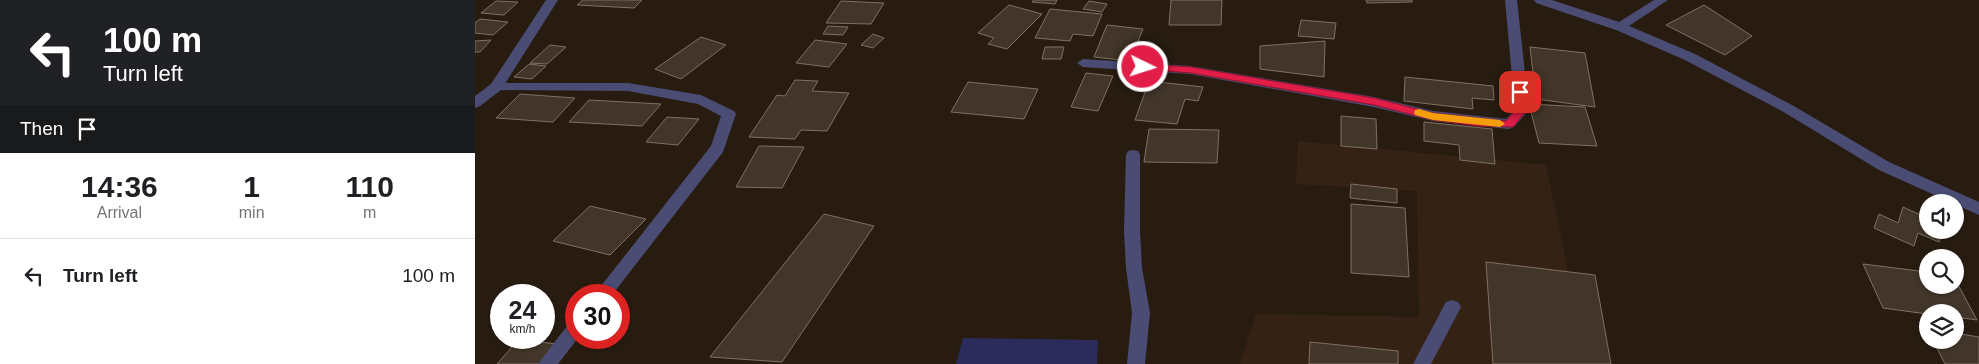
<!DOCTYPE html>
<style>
body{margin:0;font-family:Arial,sans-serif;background:#f6f6f6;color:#202124;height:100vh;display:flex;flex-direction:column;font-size:19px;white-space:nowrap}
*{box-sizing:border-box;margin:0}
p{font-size:16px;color:#757577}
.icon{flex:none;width:28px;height:28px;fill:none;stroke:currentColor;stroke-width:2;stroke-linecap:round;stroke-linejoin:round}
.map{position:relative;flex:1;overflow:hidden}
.drawer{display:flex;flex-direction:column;background:#fff;width:475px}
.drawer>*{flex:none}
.banner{background:#202124;color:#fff;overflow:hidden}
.fabs{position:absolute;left:1444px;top:194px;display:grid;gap:10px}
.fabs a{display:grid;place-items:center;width:45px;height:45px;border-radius:50%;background:#fff;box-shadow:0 1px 4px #0004;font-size:25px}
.speed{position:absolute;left:15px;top:284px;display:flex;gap:10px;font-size:25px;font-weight:700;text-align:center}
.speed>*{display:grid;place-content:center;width:65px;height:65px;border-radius:50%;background:#fff;box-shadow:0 1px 4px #0004;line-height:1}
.speed small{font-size:12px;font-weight:400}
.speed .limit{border:8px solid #d22;background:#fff;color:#111}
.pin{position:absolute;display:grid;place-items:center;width:42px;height:42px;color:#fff;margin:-21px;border-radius:10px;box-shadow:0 2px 8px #0006}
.me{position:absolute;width:55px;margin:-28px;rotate:94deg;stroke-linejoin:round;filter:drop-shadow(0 0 4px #0008)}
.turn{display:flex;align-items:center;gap:18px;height:105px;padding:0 20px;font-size:22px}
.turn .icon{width:65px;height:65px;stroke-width:2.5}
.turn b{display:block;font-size:35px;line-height:42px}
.then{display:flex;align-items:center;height:48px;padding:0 20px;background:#0003;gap:10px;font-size:19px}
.eta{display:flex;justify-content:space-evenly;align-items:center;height:85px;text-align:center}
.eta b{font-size:30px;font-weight:800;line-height:35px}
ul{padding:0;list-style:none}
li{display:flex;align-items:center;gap:15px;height:75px;padding:0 20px;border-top:1px solid #e0e0e0}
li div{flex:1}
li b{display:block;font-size:19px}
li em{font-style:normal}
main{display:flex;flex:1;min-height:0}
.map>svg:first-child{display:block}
.built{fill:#342314}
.water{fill:#2b2b5c}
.building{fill:#423529;stroke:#807064}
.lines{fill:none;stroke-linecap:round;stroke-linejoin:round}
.minor{fill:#4a4c74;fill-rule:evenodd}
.tertiary{fill:#4a4c74;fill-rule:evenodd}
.route{fill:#e11d48;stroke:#92132f}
.slow{fill:#f59e0b}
</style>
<main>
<section class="drawer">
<div class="banner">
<div class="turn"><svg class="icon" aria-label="left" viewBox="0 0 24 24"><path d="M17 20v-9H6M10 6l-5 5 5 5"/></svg><div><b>100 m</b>Turn left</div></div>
<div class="then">Then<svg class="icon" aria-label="arrive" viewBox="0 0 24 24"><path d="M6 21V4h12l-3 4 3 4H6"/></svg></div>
</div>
<div class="eta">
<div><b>14:36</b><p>Arrival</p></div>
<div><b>1</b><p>min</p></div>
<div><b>110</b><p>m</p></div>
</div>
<ul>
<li><svg class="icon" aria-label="left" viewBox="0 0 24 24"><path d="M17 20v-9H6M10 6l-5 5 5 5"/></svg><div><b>Turn left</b></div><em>100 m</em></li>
</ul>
</section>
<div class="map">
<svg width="1504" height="364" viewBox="0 0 1504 364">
<rect width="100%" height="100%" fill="#281c11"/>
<path class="built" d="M823,141L1071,165L1112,364H765L781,314L944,317L942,191L821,184Z"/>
<path class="water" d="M488,338L623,340L622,364H481Z"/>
<g class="building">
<path d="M108,0H167L159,8L102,5Z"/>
<path d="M559,0H582L580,4L557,2Z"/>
<path d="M696,0H747L746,25H694Z"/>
<path d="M891,0H937V2L892,3Z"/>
<path d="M21,1L43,2L29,15L6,13Z"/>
<path d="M366,1L409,3L396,24L351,23Z"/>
<path d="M614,1L632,4L627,12L608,9Z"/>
<path d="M534,5L567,14L532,49L513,44L519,38L503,33Z"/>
<path d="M1229,5L1277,36L1250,55L1191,25Z"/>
<path d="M575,9L627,14L618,36L598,34L595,41L560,38Z"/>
<path d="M5,19L33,22L18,35L0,33V23Z"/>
<path d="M826,20L861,23L859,39L823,36Z"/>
<path d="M632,25L668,29L655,61L619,57Z"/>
<path d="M353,26L373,27L368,35L348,34Z"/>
<path d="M398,34L409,38L398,48L386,45Z"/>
<path d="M226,37L251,45L206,79L180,69Z"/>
<path d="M16,40L5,52H0V41Z"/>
<path d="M340,40L372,44L354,67L321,63Z"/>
<path d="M850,41L849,77L785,69V46Z"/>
<path d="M75,45L91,47L72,64L55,63Z"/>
<path d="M570,47H589L586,59H567Z"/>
<path d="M1055,47L1110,53L1120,107L1061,99Z"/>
<path d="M54,64L71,66L57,79L39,77Z"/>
<path d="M611,73L638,76L623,111L596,107Z"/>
<path d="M930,77L1018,86L1019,100L997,98L998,109L929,101Z"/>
<path d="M320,80L343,81L337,91L374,93L352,131L326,130L320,139L274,137L302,95L310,96Z"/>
<path d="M674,81L728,87L723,101L710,99L702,124L660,120Z"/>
<path d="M493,82L563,89L549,119L476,112Z"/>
<path d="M45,94L100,98L78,122L21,118Z"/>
<path d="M114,100L186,104L167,126L94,122Z"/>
<path d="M1054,104L1110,107L1122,146L1064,143Z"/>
<path d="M866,116L901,119L902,149L866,146Z"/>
<path d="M192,117L224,119L203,145L171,142Z"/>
<path d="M949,122L1017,129L1020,164L985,160L984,145L949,141Z"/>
<path d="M674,129L744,130L742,163L669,162Z"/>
<path d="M284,146L329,147L307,188L261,187Z"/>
<path d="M876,184L922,189V203L875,198Z"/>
<path d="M876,204L930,208L934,277L876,273Z"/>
<path d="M115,206L171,219L135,255L78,241Z"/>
<path d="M1428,207L1452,218V230H1467L1464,242L1443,233L1439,246L1399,228L1404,214L1423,223Z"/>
<path d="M349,214L399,226L307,362L235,357Z"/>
<path d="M1011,262L1120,275L1136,364H1018Z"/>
<path d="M1388,264L1452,272V285H1480V279L1502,320L1480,317V312L1452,314L1408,308Z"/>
<path d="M1480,333L1504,337V364H1470L1458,340H1480Z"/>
<path d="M44,339L81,344L65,364H22Z"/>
<path d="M835,342L923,351V364H834Z"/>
</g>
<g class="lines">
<g class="minor">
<path d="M1030,0H1042L1054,110L1039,127L1034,129L958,121L899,107L715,74L608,67L602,63L608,59L715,66L899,97L958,111L1031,119L1040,109Z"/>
<path d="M1059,0H1077L1144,22L1179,0H1193L1154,26L1220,54L1317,105L1414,162L1504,202V215L1404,170L1307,111L1210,60L1141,30L1061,3Z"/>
<path d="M21,83H153L226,95L259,111L261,114L248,152L137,295H119L236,146L246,116L223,104L153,91L16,90L14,87L16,84Z"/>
<path d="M658,150L663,151L665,155V231L667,268L675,313L670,364H652L657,313L651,268L649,231L651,155L653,151Z"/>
<path d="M977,300L983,302L986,307L956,364H938L971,302Z"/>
<path d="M101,320V338H103L83,364H63L95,322Z"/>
</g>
<path class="tertiary" d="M71,0H83L26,90L5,106L0,108V96L16,84Z"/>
</g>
<path class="route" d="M668,64L716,67L899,98L958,113L1031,121L1041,109L1040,92L1045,89L1050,92L1052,110L1038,127L1003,126L958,120L899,105L716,73L664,69L663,67Z"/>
<path class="slow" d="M944,109L958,113L1025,120L1030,124L1025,127L958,120L940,115L939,113L940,110Z"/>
</svg>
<div class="fabs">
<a><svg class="icon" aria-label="sound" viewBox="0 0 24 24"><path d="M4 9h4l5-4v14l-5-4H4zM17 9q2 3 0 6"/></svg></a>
<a><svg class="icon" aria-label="search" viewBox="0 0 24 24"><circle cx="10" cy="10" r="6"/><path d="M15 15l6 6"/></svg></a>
<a><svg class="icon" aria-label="layers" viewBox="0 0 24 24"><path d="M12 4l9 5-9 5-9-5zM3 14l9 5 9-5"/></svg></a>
</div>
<div class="speed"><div>24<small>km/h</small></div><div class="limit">30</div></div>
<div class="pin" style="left:1045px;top:92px;background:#d93025"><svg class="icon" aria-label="arrive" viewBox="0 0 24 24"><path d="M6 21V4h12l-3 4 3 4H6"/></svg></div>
<svg class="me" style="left:668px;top:67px" viewBox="-20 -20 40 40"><circle r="17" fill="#e11d48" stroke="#fff" stroke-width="3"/><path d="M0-11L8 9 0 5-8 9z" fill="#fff"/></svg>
</div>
</main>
